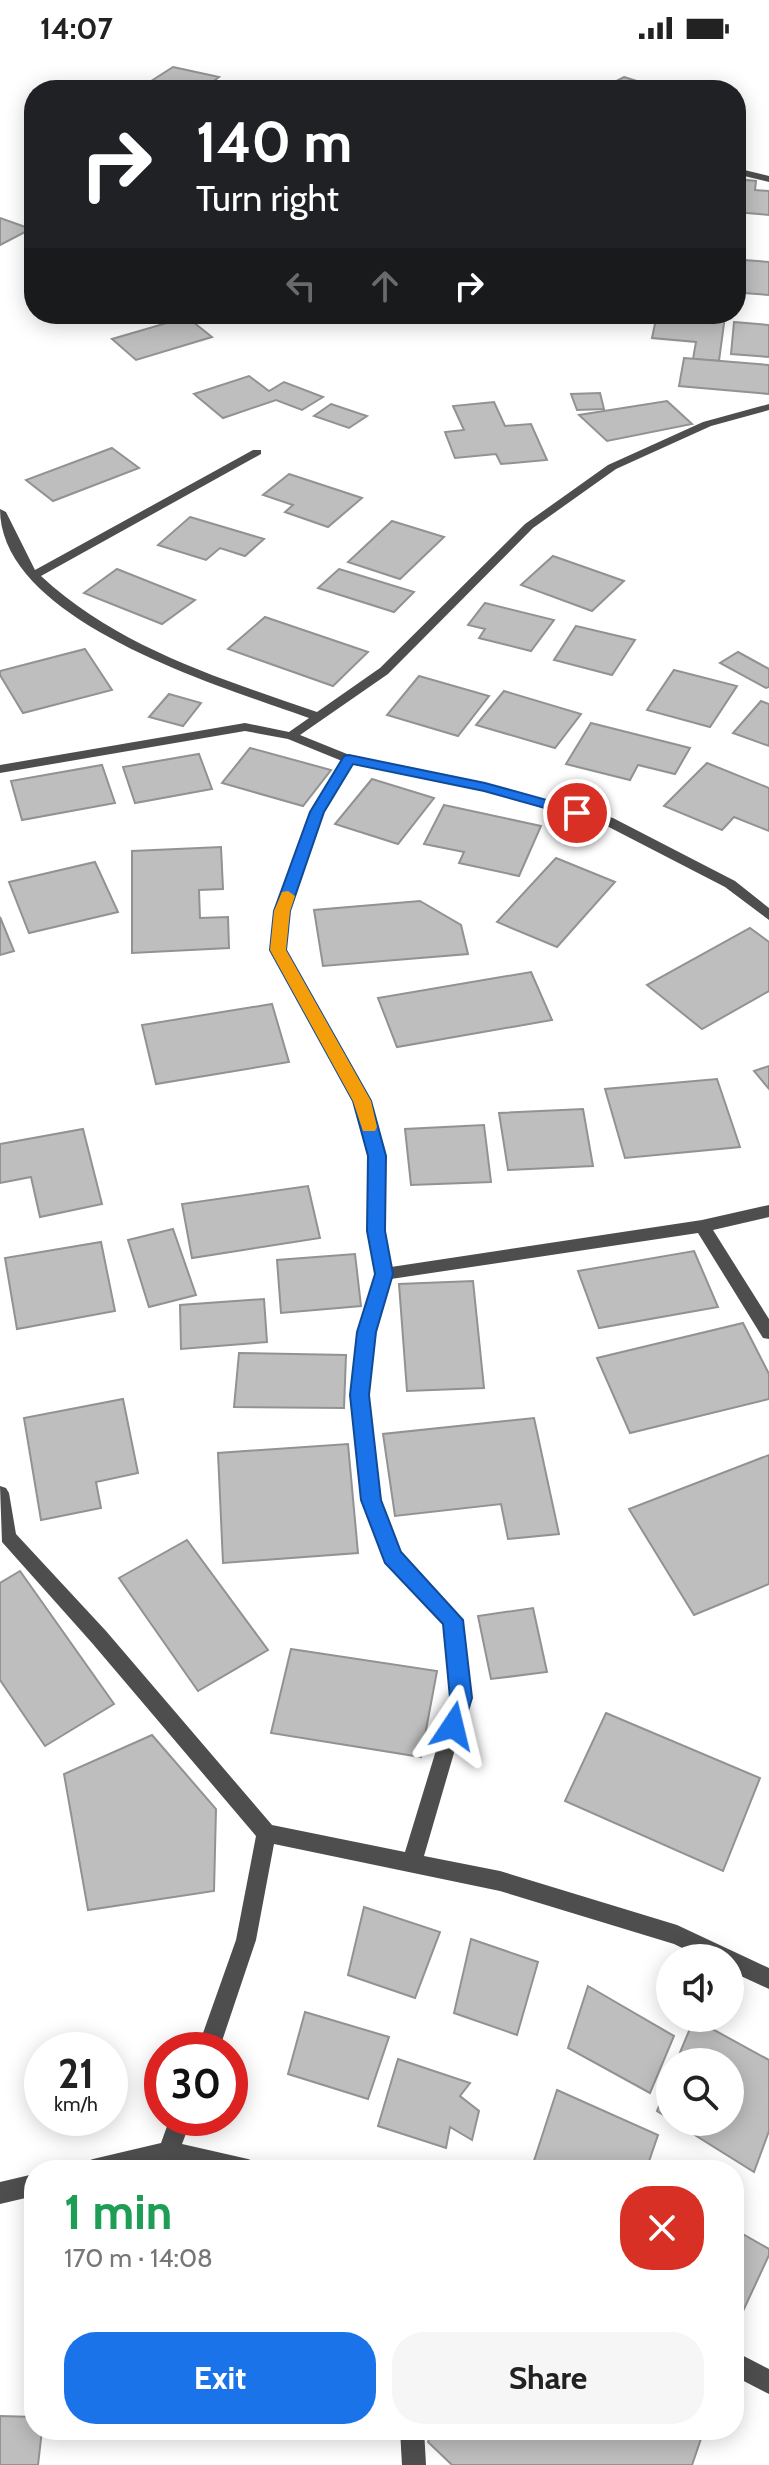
<!DOCTYPE html>
<meta charset="utf-8">
<style>
body{margin:0;font-family:Cabin,sans-serif;background:#f6f6f6;color:#222;height:100vh;display:flex;flex-direction:column;font-size:30px;white-space:nowrap}
*{box-sizing:border-box;margin:0}
p{font-size:26px;color:#767676}
.icon{flex:none;width:44px;height:44px;fill:none;stroke:currentColor;stroke-width:2;stroke-linecap:round;stroke-linejoin:round}
.map{position:relative;flex:1;overflow:hidden}
.drawer{position:absolute;left:24px;top:2104px;width:720px;height:280px;display:flex;flex-direction:column;background:#fff;border-radius:32px;box-shadow:0 4px 20px #0003}
.drawer>*{flex:none}
.top-card{position:absolute;left:24px;top:24px;width:722px;height:244px;border-radius:32px;box-shadow:0 4px 20px #0003;background:#202124;color:#fff;overflow:hidden}
.controls{position:absolute;left:656px;top:1888px;display:grid;gap:16px}
.controls a{display:grid;place-items:center;width:88px;height:88px;border-radius:50%;background:#fff;box-shadow:0 4px 20px #0003;font-size:40px}
.speed{position:absolute;left:24px;top:1976px;display:flex;gap:16px;font-size:40px;font-weight:700;text-align:center}
.speed>*{display:grid;place-content:center;width:104px;height:104px;border-radius:50%;background:#fff;box-shadow:0 4px 20px #0003;line-height:1}
.speed small{font-size:20px;font-weight:400}
.speed .limit{border:12px solid #d22;background:#fff;color:#111}
.pin{position:absolute;display:grid;place-items:center;width:68px;height:68px;color:#fff;margin:-34px;border:4px solid #fff;border-radius:50%;box-shadow:0 2px 8px #0007}
.me{position:absolute;width:88px;margin:-44px;rotate:10deg;stroke-linejoin:round;filter:drop-shadow(0 0 6px #0008)}
.turn{display:flex;align-items:center;gap:28px;height:168px;padding:0 40px;font-size:36px}
.turn .icon{width:104px;height:104px;stroke-width:2.5}
.turn b{display:block;font-size:56px;line-height:68px}
.lanes{display:flex;align-items:center;height:76px;padding:0 40px;background:#0003;justify-content:center;gap:40px;direction:ltr}
.lanes .off{opacity:.35}
.round{display:grid;place-items:center;flex:none;width:84px;height:84px;border-radius:32px;background:#f6f6f6}
.overview{display:flex;align-items:center;justify-content:space-between;height:136px;padding:0 40px}
h1{font-size:48px;font-weight:800;line-height:60px;color:#1e9e55}
.action{display:flex;gap:16px;margin-top:auto;padding:16px 40px}
.action a{flex:1;height:92px;border-radius:32px;background:#1a73e8;color:#fff;font-size:32px;font-weight:800;line-height:92px;text-align:center}
.action a+a{background:#f6f6f6;color:#222}
.status{display:flex;justify-content:space-between;align-items:center;height:56px;padding:0 40px;background:#fff;direction:ltr}
.status svg{height:22px;fill:currentColor}
.map>svg:first-child{display:block}
.building{fill:#bebebe;stroke:#929292;stroke-width:2}
.lines{fill:none;stroke-linecap:round;stroke-linejoin:round}
.street{fill:#4e4e4e;fill-rule:evenodd}
.route{fill:#1a73e8;stroke:#114b97;stroke-width:2}
.slow{fill:#f59e0b}
</style>
<div class="status"><b>14:07</b><svg viewBox="0 0 49 12"><path d="M0 12V9h3v3zM5 12V6h3v6zM10 12V3h3v9zM15 12V0h3v12zM26 1h20v11H26zM47 4h2v5h-2z"/></svg></div>
<div class="map">
<svg width="769" height="2409" viewBox="0 0 769 2409">
<rect width="100%" height="100%" fill="#fff"/>
<g class="building">
<path d="M173,11L219,21L202,34H177L148,27Z"/>
<path d="M624,21L665,34H599Z"/>
<path d="M736,123L756,125L755,134L769,135V159L736,156Z"/>
<path d="M0,162L31,173L0,189Z"/>
<path d="M744,204L769,206V239L744,237Z"/>
<path d="M657,258L725,260L719,305L693,303L696,286L652,282Z"/>
<path d="M187,261L212,281L136,304L112,283Z"/>
<path d="M734,266L769,269V301L731,298Z"/>
<path d="M684,302L769,309V338L679,330Z"/>
<path d="M249,320L269,335L284,326L323,341L302,354L276,344L223,362L194,338Z"/>
<path d="M600,337L604,353L577,354L571,338Z"/>
<path d="M667,345L692,368L607,385L579,359Z"/>
<path d="M494,346L505,370L531,368L547,404L501,408L496,398L455,402L445,376L464,374L453,350Z"/>
<path d="M331,348L367,360L349,372L314,360Z"/>
<path d="M112,392L139,412L53,445L26,424Z"/>
<path d="M289,418L362,442L328,471L285,456L293,449L263,439Z"/>
<path d="M190,461L264,483L245,500L220,492L206,504L158,489Z"/>
<path d="M392,465L444,481L400,523L348,506Z"/>
<path d="M553,500L624,525L592,555L521,529Z"/>
<path d="M117,513L195,544L162,568L84,537Z"/>
<path d="M339,513L414,536L394,556L318,532Z"/>
<path d="M485,547L554,564L531,595L479,582L485,573L468,569Z"/>
<path d="M265,561L368,596L333,630L228,593Z"/>
<path d="M576,570L635,584L612,619L554,604Z"/>
<path d="M85,593L112,634L23,657L0,619V615Z"/>
<path d="M738,596L769,613V631L766,632L720,607Z"/>
<path d="M674,614L737,630L710,671L647,654Z"/>
<path d="M419,620L489,640L458,680L387,659Z"/>
<path d="M504,635L581,658L555,692L476,669Z"/>
<path d="M169,638L201,647L183,670L149,661Z"/>
<path d="M761,645L769,648V690L733,677Z"/>
<path d="M591,667L690,692L675,718L638,709L630,724L566,708Z"/>
<path d="M250,692L331,714L303,750L222,727Z"/>
<path d="M199,698L212,733L135,747L123,711Z"/>
<path d="M707,707L769,732V775L734,761L722,774L664,750Z"/>
<path d="M102,709L115,747L22,764L11,725Z"/>
<path d="M372,723L434,742L398,788L335,768Z"/>
<path d="M444,749L541,770L519,820L459,807L464,796L424,788Z"/>
<path d="M221,791L223,833L199,834L200,862L228,861L229,892L132,897V795Z"/>
<path d="M556,802L615,826L557,891L497,866Z"/>
<path d="M95,806L118,856L29,877L9,826Z"/>
<path d="M420,845L461,869L468,898L323,910L314,854Z"/>
<path d="M0,861L14,895L0,899Z"/>
<path d="M750,872L769,886V935L702,973L647,929Z"/>
<path d="M531,916L552,964L397,991L378,942Z"/>
<path d="M272,948L289,1006L156,1028L142,969Z"/>
<path d="M769,1010V1033L754,1015Z"/>
<path d="M717,1023L740,1091L625,1102L605,1033Z"/>
<path d="M583,1053L593,1110L508,1114L499,1057Z"/>
<path d="M484,1069L491,1126L411,1129L405,1073Z"/>
<path d="M83,1073L102,1148L40,1161L31,1121L0,1127V1088Z"/>
<path d="M308,1130L320,1182L192,1202L182,1148Z"/>
<path d="M173,1173L196,1239L149,1251L128,1184Z"/>
<path d="M101,1186L115,1255L17,1273L5,1202Z"/>
<path d="M694,1195L718,1251L599,1272L578,1215Z"/>
<path d="M355,1198L361,1250L281,1257L277,1204Z"/>
<path d="M473,1225L484,1332L407,1335L399,1228Z"/>
<path d="M264,1243L267,1286L181,1293L180,1249Z"/>
<path d="M743,1267L769,1318V1343L630,1377L597,1302Z"/>
<path d="M239,1297L346,1299L344,1352L234,1351Z"/>
<path d="M123,1343L138,1417L96,1426L101,1452L41,1464L24,1362Z"/>
<path d="M534,1362L559,1478L508,1483L501,1448L395,1460L383,1378Z"/>
<path d="M348,1388L358,1497L223,1507L218,1397Z"/>
<path d="M769,1399V1528L694,1559L629,1453Z"/>
<path d="M187,1484L268,1594L198,1635L119,1522Z"/>
<path d="M20,1515L114,1648L45,1690L0,1624V1527Z"/>
<path d="M533,1552L547,1616L491,1623L478,1560Z"/>
<path d="M291,1593L437,1615L421,1701L271,1677Z"/>
<path d="M606,1657L760,1722L723,1815L565,1745Z"/>
<path d="M152,1679L216,1753L214,1835L88,1854L64,1718Z"/>
<path d="M364,1851L440,1876L415,1942L348,1919Z"/>
<path d="M471,1883L538,1906L517,1979L454,1957Z"/>
<path d="M588,1930L674,1980L650,2037L568,1992Z"/>
<path d="M305,1956L389,1981L368,2043L288,2018Z"/>
<path d="M694,1963L769,2004V2075L754,2116L674,2066H730V2006H676Z"/>
<path d="M398,2003L470,2027L460,2040L479,2055L472,2084L450,2071L446,2092L378,2070Z"/>
<path d="M670,2022V2063L657,2055Z"/>
<path d="M557,2034L658,2079L646,2114H531Z"/>
<path d="M734,2173L769,2193V2199L738,2266L734,2264Z"/>
<path d="M0,2360L34,2361V2374H42L38,2409H0Z"/>
<path d="M432,2374H704L692,2409H452L428,2386Z"/>
</g>
<g class="lines">
<g class="street">
<path d="M736,112L769,120V126L736,118Z"/>
<path d="M769,348V354L711,370L616,413L533,472L388,618L300,679L352,700L485,727L613,762L735,825L769,852V864L725,831L603,768L484,735L353,708L324,756L289,855L285,894L369,1045L385,1100L384,1175L391,1211L702,1164L769,1149V1161L713,1174L769,1263V1283L763,1282L698,1177L391,1223L375,1276L368,1339L380,1444L399,1497L462,1564L470,1642L424,1800L500,1815L677,1869L769,1912V1933L730,1915V1902H703L674,1888L500,1835L274,1788L256,1884L219,1994H197L236,1884L256,1780L92,1587L2,1486L0,1430L6,1432L9,1437L16,1478L106,1575L272,1769L405,1796L452,1642L444,1567L386,1506L362,1444L352,1339L359,1276L376,1218L368,1175L369,1100L355,1045L271,894L275,855L310,756L342,705L288,683L245,675L0,717V709L245,667L289,676L309,662C223,631 0,566 0,453L6,456L35,514L253,394H261V398L41,520C119,592 219,622 317,656L380,612L525,468L608,409L703,366Z"/>
<path d="M170,2062H192L182,2088L248,2103L256,2106L259,2114H199L168,2107L139,2114H82L85,2106L93,2103L161,2087Z"/>
<path d="M34,2118V2140L0,2148V2126Z"/>
<path d="M734,2295L769,2313V2338L734,2320Z"/>
<path d="M400,2374H424L426,2409H402Z"/>
</g>
</g>
<path class="route" d="M349,699L485,727L583,754L585,757L577,761L484,735L353,708L324,756L290,855L286,894L371,1045L386,1100L385,1175L393,1218L376,1276L369,1339L381,1444L401,1496L463,1564L472,1642L461,1677L453,1679L445,1677L442,1670L450,1642L443,1568L385,1507L361,1444L350,1339L357,1276L375,1218L367,1175L368,1100L353,1045L270,894L274,855L310,756L344,700Z"/>
<path class="slow" d="M288,835L295,840L290,855L286,894L371,1045L377,1071L375,1075H363L353,1045L270,894L274,855L282,836Z"/>
</svg>
<div class="controls">
<a><svg class="icon" aria-label="sound" viewBox="0 0 24 24"><path d="M4 9h4l5-4v14l-5-4H4zM17 9q2 3 0 6"/></svg></a>
<a><svg class="icon" aria-label="search" viewBox="0 0 24 24"><circle cx="10" cy="10" r="6"/><path d="M15 15l6 6"/></svg></a>
</div>
<div class="speed"><div>21<small>km/h</small></div><div class="limit">30</div></div>
<div class="pin" style="left:577px;top:757px;background:#d93025"><svg class="icon" aria-label="arrive" viewBox="0 0 24 24"><path d="M6 21V4h12l-3 4 3 4H6"/></svg></div>
<svg class="me" style="left:453px;top:1670px" viewBox="-20 -20 40 40"><path d="M0-17L14 15 0 8-14 15z" fill="#1a73e8" stroke="#fff" stroke-width="4"/></svg>
<div class="top-card">
<div class="turn"><svg class="icon" aria-label="right" viewBox="0 0 24 24"><path d="M7 20v-9h11M14 6l5 5-5 5"/></svg><div><b>140 m</b>Turn right</div></div>
<div class="lanes"><svg class="icon off" aria-label="left" viewBox="0 0 24 24"><path d="M17 20v-9H6M10 6l-5 5 5 5"/></svg><svg class="icon off" aria-label="ahead" viewBox="0 0 24 24"><path d="M12 20V5M6 11l6-6 6 6"/></svg><svg class="icon" aria-label="right" viewBox="0 0 24 24"><path d="M7 20v-9h11M14 6l5 5-5 5"/></svg></div>
</div>
<section class="drawer">
<div class="overview"><div><h1>1 min</h1><p>170 m · 14:08</p></div><a class="round" style="background:#d93025;color:#fff"><svg class="icon" aria-label="close" viewBox="0 0 24 24"><path d="M6 6l12 12M18 6L6 18"/></svg></a></div>
<div class="action"><a>Exit</a><a>Share</a></div>
</section>
</div>
